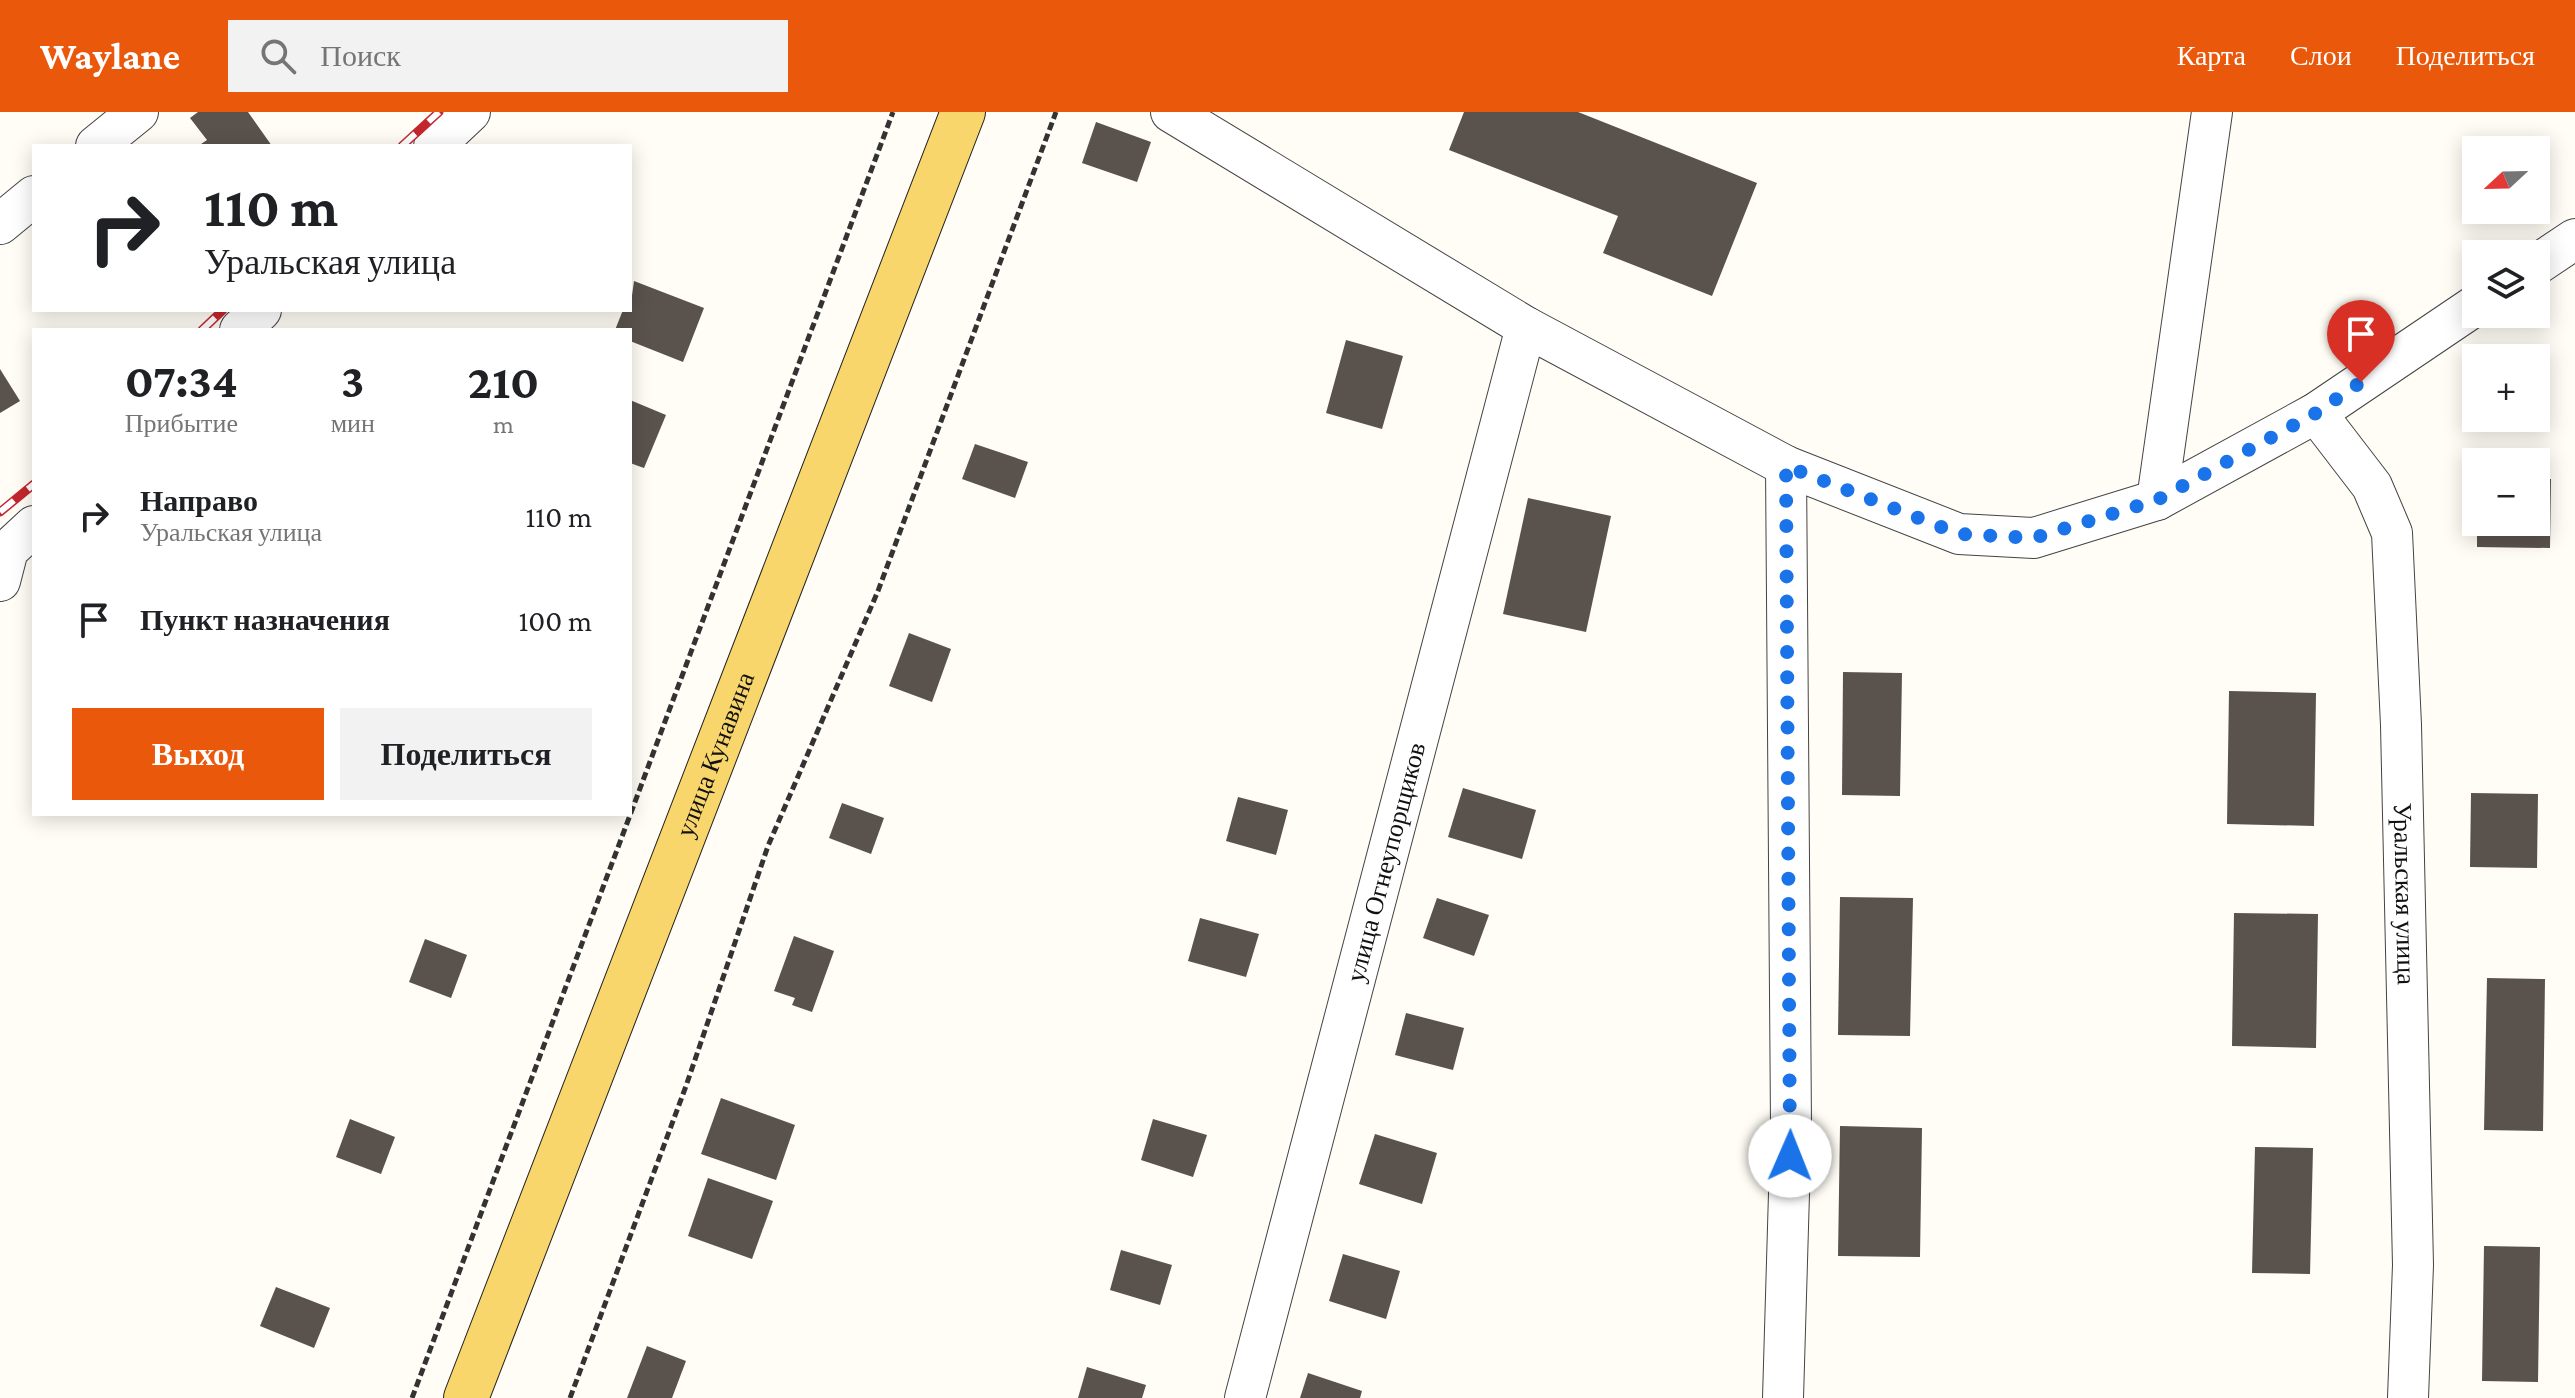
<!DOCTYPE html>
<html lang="ru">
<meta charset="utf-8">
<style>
body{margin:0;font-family:"Crimson Pro",serif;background:#f2f2f2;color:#202124;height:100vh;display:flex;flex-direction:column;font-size:30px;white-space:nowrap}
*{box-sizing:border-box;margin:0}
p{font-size:26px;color:#757577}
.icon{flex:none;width:44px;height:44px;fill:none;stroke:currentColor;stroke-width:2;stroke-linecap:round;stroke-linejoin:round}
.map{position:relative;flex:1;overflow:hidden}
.details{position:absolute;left:32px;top:216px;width:600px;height:488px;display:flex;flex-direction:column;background:#fff;border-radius:0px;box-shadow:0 4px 20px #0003}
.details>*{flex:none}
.top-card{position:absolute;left:32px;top:32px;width:600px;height:168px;border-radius:0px;box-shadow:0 4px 20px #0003;background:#fff;color:#202124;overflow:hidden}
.needle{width:52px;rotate:248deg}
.tools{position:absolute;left:2462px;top:24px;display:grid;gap:16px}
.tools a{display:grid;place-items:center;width:88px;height:88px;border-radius:0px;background:#fff;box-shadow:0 4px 20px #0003;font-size:40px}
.pin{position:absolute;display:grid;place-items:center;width:68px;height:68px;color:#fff;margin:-82px -34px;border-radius:50% 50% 50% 0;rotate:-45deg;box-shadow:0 0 8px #0007}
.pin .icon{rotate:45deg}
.me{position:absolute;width:88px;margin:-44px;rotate:1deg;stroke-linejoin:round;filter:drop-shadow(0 0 6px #0008)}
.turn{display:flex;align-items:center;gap:28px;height:168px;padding:0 40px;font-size:36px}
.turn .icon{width:104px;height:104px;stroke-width:2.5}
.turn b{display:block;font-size:56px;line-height:68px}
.eta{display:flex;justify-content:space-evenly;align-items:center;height:136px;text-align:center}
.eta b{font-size:48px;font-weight:700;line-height:56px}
.button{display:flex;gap:16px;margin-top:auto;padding:16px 40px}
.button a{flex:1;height:92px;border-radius:0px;background:#ea580c;color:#fff;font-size:32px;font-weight:700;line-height:92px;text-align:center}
.button a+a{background:#f2f2f2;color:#202124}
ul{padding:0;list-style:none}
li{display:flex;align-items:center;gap:24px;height:104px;padding:0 40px}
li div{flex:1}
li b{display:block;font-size:30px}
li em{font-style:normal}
header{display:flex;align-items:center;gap:48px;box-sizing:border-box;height:112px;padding:0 40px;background:#ea580c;color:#fff}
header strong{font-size:38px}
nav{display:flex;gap:44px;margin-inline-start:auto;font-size:28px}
.search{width:560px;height:72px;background:#f2f2f2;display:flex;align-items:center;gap:20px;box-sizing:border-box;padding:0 28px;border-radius:0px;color:#757577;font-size:30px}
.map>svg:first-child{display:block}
.building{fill:#5a524d}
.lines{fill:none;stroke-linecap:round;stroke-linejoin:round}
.street-casing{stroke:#444;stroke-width:42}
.primary-casing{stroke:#222;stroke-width:46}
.path{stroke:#333;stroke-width:5;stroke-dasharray:8 4;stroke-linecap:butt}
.street{stroke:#fff;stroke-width:40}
.primary{stroke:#f9d66b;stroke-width:44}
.rail-casing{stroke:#c4262e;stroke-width:9}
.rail{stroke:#fff;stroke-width:6;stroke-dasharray:18;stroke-linecap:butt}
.route{stroke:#1a73e8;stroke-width:14;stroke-dasharray:0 25.2}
.labels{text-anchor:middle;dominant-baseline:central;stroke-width:8;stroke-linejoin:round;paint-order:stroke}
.street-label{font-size:26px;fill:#111;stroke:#fff}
</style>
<header>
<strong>Waylane</strong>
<div class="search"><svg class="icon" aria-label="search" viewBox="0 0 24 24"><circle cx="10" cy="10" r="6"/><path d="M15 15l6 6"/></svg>Поиск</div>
<nav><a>Карта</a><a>Слои</a><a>Поделиться</a></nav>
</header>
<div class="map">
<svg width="2575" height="1286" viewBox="0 0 2575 1286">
<rect width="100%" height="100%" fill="#fffdf5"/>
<g class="building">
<path d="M198,0H248L272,34H198L207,28L190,6Z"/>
<path d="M1464,0H1578L1757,71L1712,184L1603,141L1618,104L1449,38Z"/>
<path d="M1096,10L1151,30L1137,70L1082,51Z"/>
<path d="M634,169L704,196L683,250L630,229V218H615L623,198H630Z"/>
<path d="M1346,228L1403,244L1382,317L1326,301Z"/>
<path d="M0,257L20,289L0,301Z"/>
<path d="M630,288L666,303L644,356L630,351Z"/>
<path d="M975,332L1028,350L1015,386L962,367Z"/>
<path d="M2536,367H2551L2550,436L2477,435V410H2536Z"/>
<path d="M1528,386L1611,404L1586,520L1503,502Z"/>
<path d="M909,521L951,537L932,590L889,574Z"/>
<path d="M1843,560L1902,561L1900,684L1842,683Z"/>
<path d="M2229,579L2316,581L2314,714L2227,712Z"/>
<path d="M1463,676L1536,698L1522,747L1448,725Z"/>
<path d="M2471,681L2538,682L2537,756L2470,755Z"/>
<path d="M1238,685L1288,698L1276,743L1226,729Z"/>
<path d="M842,691L884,706L871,742L829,726Z"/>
<path d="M1840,785L1913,786L1910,924L1838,923Z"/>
<path d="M1437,786L1489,803L1474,844L1423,826Z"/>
<path d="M2234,801L2318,802L2316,936L2232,934Z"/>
<path d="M1200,806L1259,822L1246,865L1188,849Z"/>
<path d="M794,824L834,839L812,900L792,893L795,886L774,879Z"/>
<path d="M425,827L467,843L451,886L409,870Z"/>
<path d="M2487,866L2545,867L2543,1019L2484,1018Z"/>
<path d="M1406,901L1464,916L1453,958L1395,943Z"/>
<path d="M721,986L795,1013L776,1068L701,1042Z"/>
<path d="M350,1007L395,1025L381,1062L336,1045Z"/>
<path d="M1153,1007L1207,1023L1193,1065L1141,1048Z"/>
<path d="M1840,1014L1922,1016L1920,1145L1838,1144Z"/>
<path d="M1375,1022L1437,1041L1422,1092L1359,1072Z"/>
<path d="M2255,1035L2313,1036L2310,1162L2252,1161Z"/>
<path d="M708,1066L773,1089L752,1147L688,1124Z"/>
<path d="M2484,1134L2540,1135L2538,1270L2482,1269Z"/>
<path d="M1121,1138L1172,1153L1160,1193L1110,1178Z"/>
<path d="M1343,1142L1400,1159L1386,1207L1329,1189Z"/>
<path d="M276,1175L330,1196L314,1236L260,1214Z"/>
<path d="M647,1234L686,1249L672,1286H627Z"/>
<path d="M1087,1255L1146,1273L1142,1286H1078Z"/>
<path d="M1308,1261L1362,1279L1360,1286H1300Z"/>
</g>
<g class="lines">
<defs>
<g id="street">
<path d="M1171,0L1526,215L1786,354L1959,422L2034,426L2157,388L2316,301L2476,193"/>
<path d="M96,34L138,0"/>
<path d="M434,34L470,0"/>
<path d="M0,112L34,84"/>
<path d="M2536,153L2575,127"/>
<path d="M240,218L261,198"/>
<path id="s1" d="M2316,301L2372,374L2392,421L2401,613L2413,1153L2408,1286"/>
<path d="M2157,388L2212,0"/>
<path d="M0,469L8,438L34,414"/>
<path id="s2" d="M1245,1286L1526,215"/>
<path d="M1783,1286L1791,1013L1786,354"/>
</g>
<g id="primary">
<path id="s3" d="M466,1286L963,0"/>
</g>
</defs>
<use href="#street" class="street-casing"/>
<use href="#primary" class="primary-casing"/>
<g class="path">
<path d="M412,1286L893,0"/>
<path d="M570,1286L686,974L768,734L878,479L1056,0"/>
</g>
<use href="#street" class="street"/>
<use href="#primary" class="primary"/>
<defs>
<g id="rail">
<path d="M402,34L439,0"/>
<path d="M202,218L223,198"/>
<path d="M0,400L34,372"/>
</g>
</defs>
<use href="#rail" class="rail-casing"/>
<use href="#rail" class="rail"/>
</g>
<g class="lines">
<path class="route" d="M1790,1044L1786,354L1959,422L2034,426L2157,388L2316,301L2361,270"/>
</g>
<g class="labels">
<g class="street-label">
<text stroke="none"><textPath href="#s3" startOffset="690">улица Кунавина</textPath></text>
<text stroke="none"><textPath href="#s2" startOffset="554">улица Огнеупорщиков</textPath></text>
<text stroke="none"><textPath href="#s1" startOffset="504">Уральская улица</textPath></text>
</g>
</g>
</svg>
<div class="tools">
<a><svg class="needle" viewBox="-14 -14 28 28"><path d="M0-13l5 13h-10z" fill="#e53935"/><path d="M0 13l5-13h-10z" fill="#757577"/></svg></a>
<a><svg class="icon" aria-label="layers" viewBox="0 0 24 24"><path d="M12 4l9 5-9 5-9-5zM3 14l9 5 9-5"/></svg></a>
<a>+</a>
<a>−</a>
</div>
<div class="pin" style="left:2361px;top:270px;background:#d93025"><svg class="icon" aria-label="arrive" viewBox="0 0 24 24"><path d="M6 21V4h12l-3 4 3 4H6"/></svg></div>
<svg class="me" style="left:1790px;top:1044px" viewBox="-20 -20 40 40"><circle r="19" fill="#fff"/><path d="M0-13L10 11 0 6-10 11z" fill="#1a73e8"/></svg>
<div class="top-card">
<div class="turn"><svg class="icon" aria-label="right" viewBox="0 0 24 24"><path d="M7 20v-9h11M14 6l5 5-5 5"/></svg><div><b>110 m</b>Уральская улица</div></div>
</div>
<section class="details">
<div class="eta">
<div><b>07:34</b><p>Прибытие</p></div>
<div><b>3</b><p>мин</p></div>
<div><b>210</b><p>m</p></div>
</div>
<ul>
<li><svg class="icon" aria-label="right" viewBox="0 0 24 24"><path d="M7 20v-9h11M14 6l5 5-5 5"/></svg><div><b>Направо</b><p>Уральская улица</p></div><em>110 m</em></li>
<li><svg class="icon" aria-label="arrive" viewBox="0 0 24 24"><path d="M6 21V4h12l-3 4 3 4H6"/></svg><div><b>Пункт назначения</b></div><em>100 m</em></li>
</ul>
<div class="button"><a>Выход</a><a>Поделиться</a></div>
</section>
</div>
